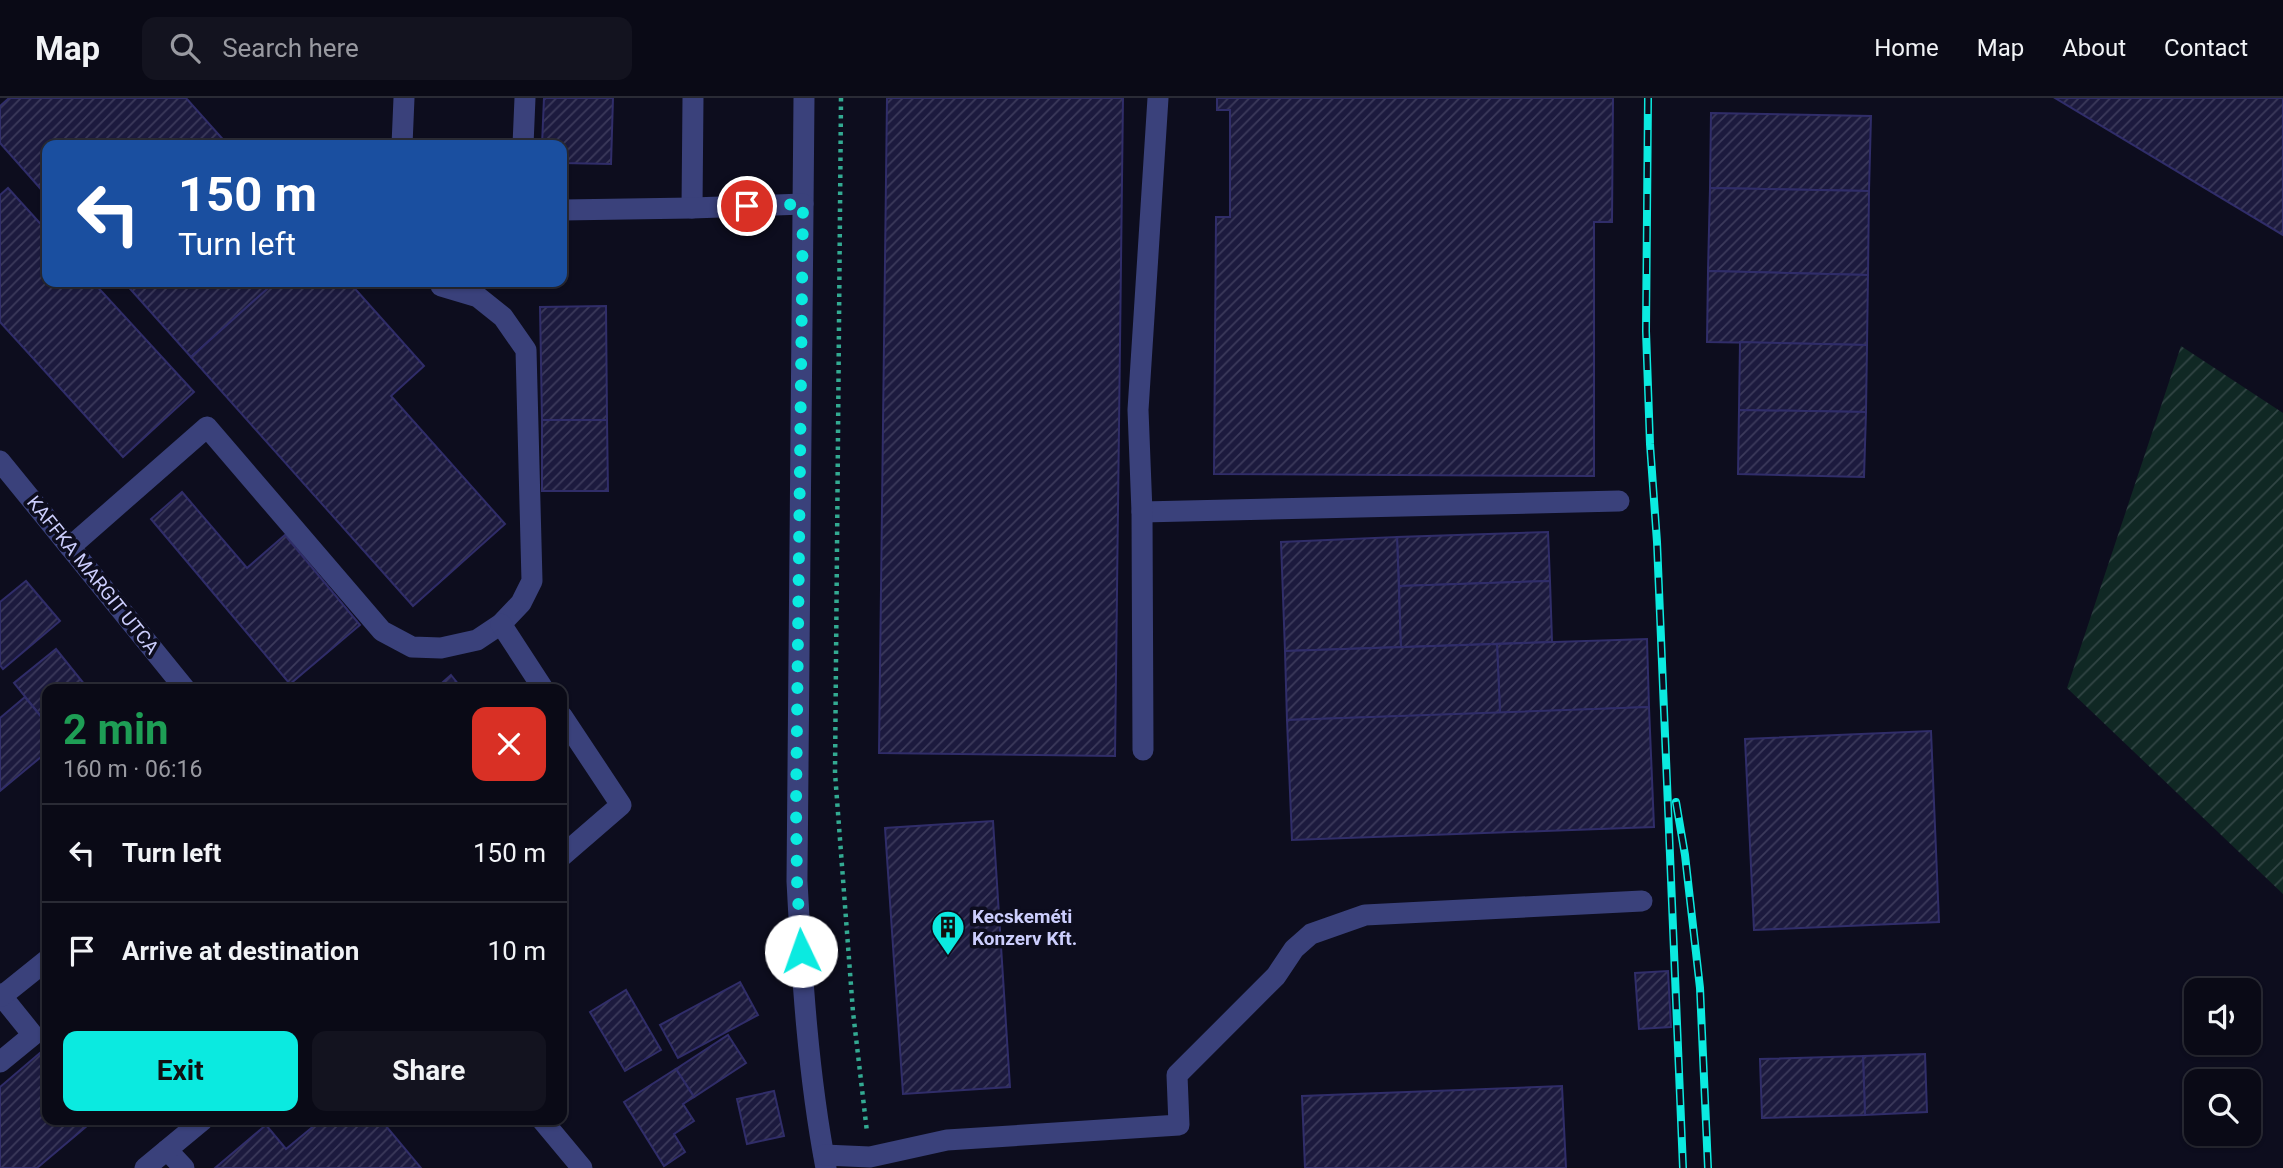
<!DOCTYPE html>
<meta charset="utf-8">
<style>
body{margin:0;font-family:Roboto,sans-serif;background:#13131f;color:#f1f3f6;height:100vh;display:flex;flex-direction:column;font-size:26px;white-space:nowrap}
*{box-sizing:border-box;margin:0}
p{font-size:23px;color:#999aa1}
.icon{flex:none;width:38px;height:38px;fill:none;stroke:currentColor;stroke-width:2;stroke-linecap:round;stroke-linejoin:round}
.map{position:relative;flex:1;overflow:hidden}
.panel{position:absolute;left:42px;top:586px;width:525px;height:441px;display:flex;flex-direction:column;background:#0a0a16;border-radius:14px;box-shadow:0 2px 5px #0004,0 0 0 2px #2a2b35}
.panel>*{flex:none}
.guide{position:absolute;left:42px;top:42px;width:525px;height:147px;border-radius:14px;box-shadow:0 2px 5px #0004,0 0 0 2px #2a2b35;background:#1a4fa0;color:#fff;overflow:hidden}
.controls{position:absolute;left:2184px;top:880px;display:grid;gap:14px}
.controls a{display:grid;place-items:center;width:77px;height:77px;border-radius:14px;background:#0a0a16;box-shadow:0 2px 5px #0004,0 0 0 2px #2a2b35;font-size:35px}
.pin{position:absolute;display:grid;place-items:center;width:60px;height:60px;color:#fff;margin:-30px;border:4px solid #fff;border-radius:50%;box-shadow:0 2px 7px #0007}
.me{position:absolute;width:77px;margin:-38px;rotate:357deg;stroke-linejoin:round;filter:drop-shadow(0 0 5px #0008)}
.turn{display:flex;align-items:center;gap:24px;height:147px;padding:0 21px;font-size:32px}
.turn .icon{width:91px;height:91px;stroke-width:2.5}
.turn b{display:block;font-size:49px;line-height:60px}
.round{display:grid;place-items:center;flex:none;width:74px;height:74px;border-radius:14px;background:#13131f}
.overview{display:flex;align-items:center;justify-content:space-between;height:119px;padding:0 21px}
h1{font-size:42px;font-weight:700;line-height:52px;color:#1e9e55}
.cta{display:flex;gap:14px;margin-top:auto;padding:14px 21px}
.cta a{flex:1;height:80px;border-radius:14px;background:#0beae0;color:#111;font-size:28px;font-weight:700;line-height:80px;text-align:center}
.cta a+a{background:#13131f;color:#f1f3f6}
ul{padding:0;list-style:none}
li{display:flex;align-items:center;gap:21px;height:98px;padding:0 21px;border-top:2px solid #2a2b35}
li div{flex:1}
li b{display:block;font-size:26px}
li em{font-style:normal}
header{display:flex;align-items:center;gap:42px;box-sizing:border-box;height:98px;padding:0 35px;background:#0a0a16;border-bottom:2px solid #2a2b35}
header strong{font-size:33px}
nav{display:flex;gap:38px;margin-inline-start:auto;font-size:24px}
.search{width:490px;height:63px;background:#13131f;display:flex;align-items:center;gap:18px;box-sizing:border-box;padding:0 24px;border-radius:14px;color:#999aa1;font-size:26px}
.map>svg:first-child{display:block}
.garden{fill:url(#garden-furrows)}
.building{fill:url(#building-hatch);stroke:#302d69;stroke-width:2}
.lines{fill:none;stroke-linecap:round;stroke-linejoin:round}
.path{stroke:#33aa92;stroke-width:4.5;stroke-dasharray:3.5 5;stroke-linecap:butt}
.minor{stroke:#3a417b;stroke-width:21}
.rail-casing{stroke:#0beae0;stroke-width:8}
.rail{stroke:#0d0d1e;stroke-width:5;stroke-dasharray:16;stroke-linecap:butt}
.route{stroke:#0beae0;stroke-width:12;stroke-dasharray:0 21.6}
.labels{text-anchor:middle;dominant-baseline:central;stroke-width:7;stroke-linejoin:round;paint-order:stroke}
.street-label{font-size:19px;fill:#cccefd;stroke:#0d0d1e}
.poi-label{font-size:19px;font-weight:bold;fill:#cccefd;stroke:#0d0d1e;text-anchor:start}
</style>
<header>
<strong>Map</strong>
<div class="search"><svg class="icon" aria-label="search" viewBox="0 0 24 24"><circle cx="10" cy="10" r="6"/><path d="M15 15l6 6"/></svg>Search here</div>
<nav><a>Home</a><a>Map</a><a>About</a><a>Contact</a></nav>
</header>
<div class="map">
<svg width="2283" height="1070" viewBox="0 0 2283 1070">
<defs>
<pattern id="garden-furrows" width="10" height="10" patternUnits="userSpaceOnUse" patternTransform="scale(1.75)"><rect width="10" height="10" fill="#102824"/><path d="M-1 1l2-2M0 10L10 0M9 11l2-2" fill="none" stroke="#324645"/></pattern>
<pattern id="building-hatch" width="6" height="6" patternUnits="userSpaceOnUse" patternTransform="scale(1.75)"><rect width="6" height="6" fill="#1c1a3e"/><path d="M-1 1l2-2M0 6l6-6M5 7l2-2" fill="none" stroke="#3c3a5b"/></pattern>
</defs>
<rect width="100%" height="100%" fill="#0d0d1e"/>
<path class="garden" d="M2181,248L2283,315V796L2067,590Z"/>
<g class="building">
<path d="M9,0H186L228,47H47V98L0,45V8Z"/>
<path d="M544,0H613L611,66L562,65V47H542Z"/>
<path d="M887,0H1123L1115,658L879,655Z"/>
<path d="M1217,0H1613L1612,124H1594V378L1214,376L1216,119H1230V12H1217Z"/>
<path d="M2055,0H2283V137Z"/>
<path d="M1711,15L1871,18L1869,93L1710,90Z"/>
<path d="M8,90L47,133V184H93L194,294L123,359L0,224V97Z"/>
<path d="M1710,90L1869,93L1868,177L1708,173Z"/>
<path d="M1708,173L1868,177L1867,247L1707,244Z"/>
<path d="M124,184H275L191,259Z"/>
<path d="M275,184H349L424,268L391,298L505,426L413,508L191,259Z"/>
<path d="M606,208L607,322H542L540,209Z"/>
<path d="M1740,244L1867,247L1866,314L1739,312Z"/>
<path d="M1739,312L1866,314L1864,379L1738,376Z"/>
<path d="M542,322H607L608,393H542Z"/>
<path d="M182,394L247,470L285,437L360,527L290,586L151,421Z"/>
<path d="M1548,434L1550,483L1399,488L1397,439Z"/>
<path d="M1397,439L1401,549L1285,553L1281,444Z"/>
<path d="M26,483L60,523L3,571L0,567V504Z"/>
<path d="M1550,483L1552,544L1401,549L1399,488Z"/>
<path d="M1647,541L1649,609L1500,615L1497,546Z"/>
<path d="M1497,546L1500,615L1287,622L1285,553Z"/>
<path d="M56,551L89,592H47V626L14,585Z"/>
<path d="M451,577L463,592H434Z"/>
<path d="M25,599L47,626V654L0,693V620Z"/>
<path d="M1649,609L1654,729L1292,742L1287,622Z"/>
<path d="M1931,633L1939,824L1754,832L1745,641Z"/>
<path d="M993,723L1010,989L903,996L885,730Z"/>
<path d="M1668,873L1671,929L1639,931L1635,875Z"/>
<path d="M740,884L758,917L678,960L660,927Z"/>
<path d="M626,892L661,952L625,973L590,914Z"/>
<path d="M728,937L746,965L694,999L676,971Z"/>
<path d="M47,949V1022H94L37,1070H0V989Z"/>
<path d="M1925,956L1927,1014L1865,1017L1863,958Z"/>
<path d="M1863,958L1865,1017L1762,1020L1760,961Z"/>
<path d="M676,971L694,999L683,1006L694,1023L674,1036L685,1054L664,1068L624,1004Z"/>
<path d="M1562,988L1566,1070H1305L1302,998Z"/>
<path d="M774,993L784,1038L747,1046L737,1001Z"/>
<path d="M321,1022H381L421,1070H215L266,1027L286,1051Z"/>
</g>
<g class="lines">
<path class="path" d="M841,0L835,675L853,914L867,1034"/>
<g class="minor">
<path d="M804,0L797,783C802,879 808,976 826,1070"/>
<path d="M402,47L404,0"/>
<path d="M523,47L525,0"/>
<path d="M692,110L693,0"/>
<path d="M562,112L692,110L803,106"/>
<path d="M0,363L186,592"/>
<path d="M1142,414L1619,403"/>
<path d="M70,449L207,329L382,533L412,549L441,550L477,542L501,526L521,505L532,483L526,252L503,219L478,199L441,188"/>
<path d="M501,526L544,592"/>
<path d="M562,618L621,707L562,758"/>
<path d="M1143,652L1142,414L1138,312L1158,0"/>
<path d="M0,896L33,937L0,964"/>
<path d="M2,898L47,862"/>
<path d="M542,1022L582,1070"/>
<path d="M167,1052L184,1070"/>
<path d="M824,1057L870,1059L947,1042L1179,1027L1177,977L1276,878L1294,851L1311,836L1365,817L1642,803"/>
<path d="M145,1070L203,1022"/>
</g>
<defs>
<g id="rail">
<path d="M1648,0L1646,233L1650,346L1657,444L1683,1070"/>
<path d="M1676,704L1685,757L1700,890L1708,1070"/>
</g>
</defs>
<use href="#rail" class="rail-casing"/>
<use href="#rail" class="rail"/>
</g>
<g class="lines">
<path class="route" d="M747,108L803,106L796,710L797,783L801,853"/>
</g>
<defs>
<symbol id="building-pin" viewBox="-11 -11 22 30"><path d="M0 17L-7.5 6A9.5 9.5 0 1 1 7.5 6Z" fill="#0beae0" stroke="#0d0d1e"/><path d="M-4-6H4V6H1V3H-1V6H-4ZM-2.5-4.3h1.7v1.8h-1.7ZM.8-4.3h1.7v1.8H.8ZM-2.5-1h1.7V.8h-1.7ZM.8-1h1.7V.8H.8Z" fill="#111"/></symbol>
</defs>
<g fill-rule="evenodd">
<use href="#building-pin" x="929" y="810" width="38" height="52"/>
</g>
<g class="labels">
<g class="street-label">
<text transform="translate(93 477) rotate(51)">KAFFKA MARGIT UTCA</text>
</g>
<g class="poi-label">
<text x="972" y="818">Kecskeméti<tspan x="972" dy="22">Konzerv Kft.</tspan></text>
</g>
</g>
</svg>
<div class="controls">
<a><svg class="icon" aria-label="sound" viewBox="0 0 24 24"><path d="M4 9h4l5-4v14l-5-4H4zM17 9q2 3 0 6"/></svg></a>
<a><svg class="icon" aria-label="search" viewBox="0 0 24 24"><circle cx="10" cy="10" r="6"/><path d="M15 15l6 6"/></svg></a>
</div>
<div class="pin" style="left:747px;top:108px;background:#d93025"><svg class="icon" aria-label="arrive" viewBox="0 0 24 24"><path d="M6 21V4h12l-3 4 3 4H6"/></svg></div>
<svg class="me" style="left:801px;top:853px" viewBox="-20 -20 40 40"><circle r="19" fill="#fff"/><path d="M0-13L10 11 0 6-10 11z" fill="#0beae0"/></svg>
<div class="guide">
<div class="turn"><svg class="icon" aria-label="left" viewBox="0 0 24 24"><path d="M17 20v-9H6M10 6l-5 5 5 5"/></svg><div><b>150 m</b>Turn left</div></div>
</div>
<section class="panel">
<div class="overview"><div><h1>2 min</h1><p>160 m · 06:16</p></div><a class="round" style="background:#d93025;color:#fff"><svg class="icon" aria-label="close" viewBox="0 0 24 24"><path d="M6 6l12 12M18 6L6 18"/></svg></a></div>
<ul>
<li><svg class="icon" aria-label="left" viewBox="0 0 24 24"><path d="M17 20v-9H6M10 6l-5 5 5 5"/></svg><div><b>Turn left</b></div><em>150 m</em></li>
<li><svg class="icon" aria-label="arrive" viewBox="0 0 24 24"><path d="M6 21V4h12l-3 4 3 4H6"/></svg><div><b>Arrive at destination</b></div><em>10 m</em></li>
</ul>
<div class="cta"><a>Exit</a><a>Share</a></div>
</section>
</div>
